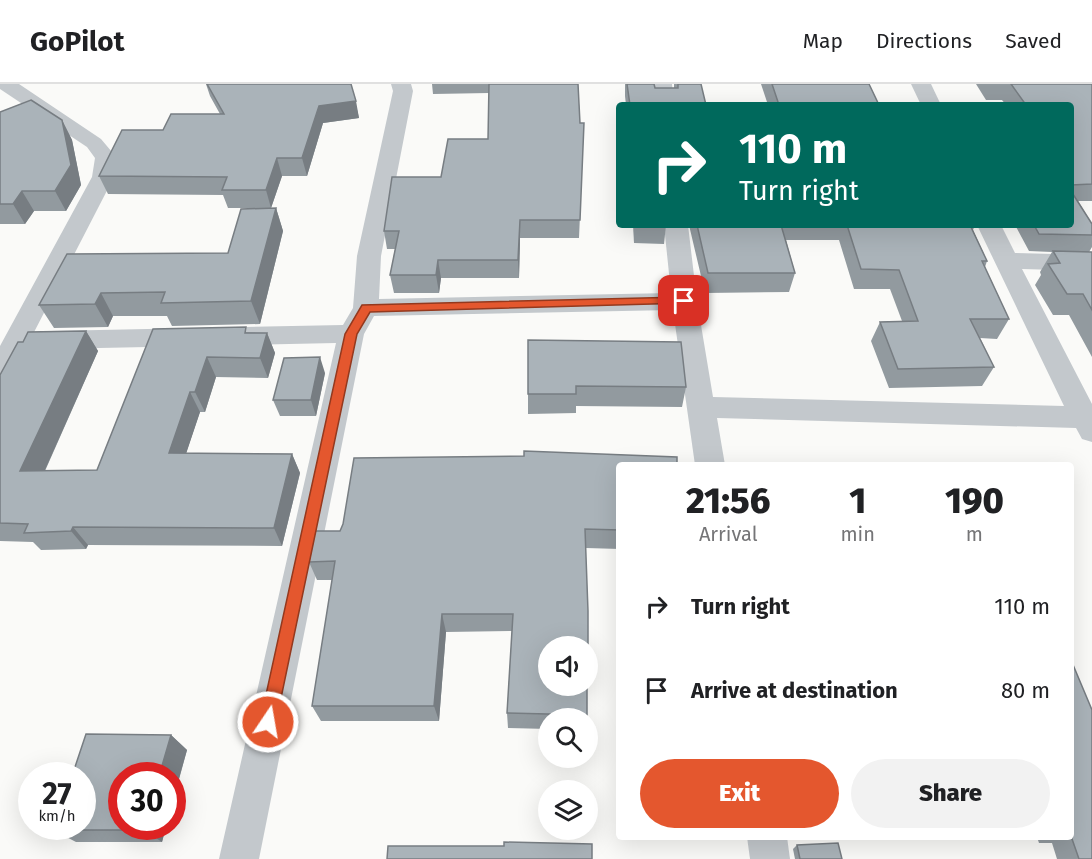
<!DOCTYPE html>
<style>
body{margin:0;font-family:"Fira Sans",sans-serif;background:#f2f2f2;color:#202124;height:100vh;display:flex;flex-direction:column;font-size:22px;white-space:nowrap}
*{box-sizing:border-box;margin:0}
p{font-size:20px;color:#757577}
.icon{flex:none;width:33px;height:33px;fill:none;stroke:currentColor;stroke-width:2;stroke-linecap:round;stroke-linejoin:round}
.map{position:relative;flex:1;overflow:hidden}
.side{position:absolute;left:616px;top:378px;width:458px;height:378px;display:flex;flex-direction:column;background:#fff;border-radius:6px;box-shadow:0 6px 24px #0002}
.side>*{flex:none}
.hud{position:absolute;left:616px;top:18px;width:458px;height:126px;border-radius:6px;box-shadow:0 6px 24px #0002;background:#00695c;color:#fff;overflow:hidden}
.buttons{position:absolute;left:538px;top:552px;display:grid;gap:12px}
.buttons a{display:grid;place-items:center;width:60px;height:60px;border-radius:50%;background:#fff;box-shadow:0 6px 24px #0002;font-size:30px}
.speed{position:absolute;left:18px;top:678px;display:flex;gap:12px;font-size:30px;font-weight:700;text-align:center}
.speed>*{display:grid;place-content:center;width:78px;height:78px;border-radius:50%;background:#fff;box-shadow:0 6px 24px #0002;line-height:1}
.speed small{font-size:15px;font-weight:400}
.speed .limit{border:9px solid #d22;background:#fff;color:#111}
.pin{position:absolute;display:grid;place-items:center;width:51px;height:51px;color:#fff;margin:-26px;border-radius:12px;box-shadow:0 3px 9px #0006}
.me{position:absolute;width:66px;margin:-33px;rotate:12deg;stroke-linejoin:round;filter:drop-shadow(0 0 4px #0008)}
.turn{display:flex;align-items:center;gap:21px;height:126px;padding:0 24px;font-size:27px}
.turn .icon{width:78px;height:78px;stroke-width:2.5}
.turn b{display:block;font-size:42px;line-height:51px}
.eta{display:flex;justify-content:space-evenly;align-items:center;height:102px;text-align:center}
.eta b{font-size:36px;font-weight:800;line-height:42px}
.action{display:flex;gap:12px;margin-top:auto;padding:12px 24px}
.action a{flex:1;height:69px;border-radius:36px;background:#e4572e;color:#fff;font-size:24px;font-weight:800;line-height:69px;text-align:center}
.action a+a{background:#f2f2f2;color:#202124}
ul{padding:0;list-style:none}
li{display:flex;align-items:center;gap:18px;height:84px;padding:0 24px}
li div{flex:1}
li b{display:block;font-size:22px}
li em{font-style:normal}
header{display:flex;align-items:center;gap:36px;box-sizing:border-box;height:84px;padding:0 30px;background:#fff;border-bottom:2px solid #e0e0e0}
header strong{font-size:28px}
nav{display:flex;gap:33px;margin-inline-start:auto;font-size:21px}
.map>svg:first-child{display:block}
.lines{fill:none;stroke-linecap:round;stroke-linejoin:round}
.minor{fill:#c3c8cc;fill-rule:evenodd}
.wall{fill:#929a9f}
.shaded-wall{fill:#777d82}
.building{fill:#aab3b9;stroke:#777d82;stroke-width:1.5}
.route{fill:#e4572e;stroke:#94391e;stroke-width:1.5}
</style>
<header>
<strong>GoPilot</strong>
<nav><a>Map</a><a>Directions</a><a>Saved</a></nav>
</header>
<div class="map">
<svg width="1092" height="775" viewBox="0 0 1092 775">
<rect width="100%" height="100%" fill="#fafaf8"/>
<g class="lines">
<g class="minor">
<path d="M0,0H19L101,55L117,74L114,93L14,287L10,294L0,297V262L92,93L95,74L87,63L0,5Z"/>
<path d="M391,0H411L413,7L381,172L379,215L671,209L664,141H688L697,217L713,313L1064,322L977,141H1001L1015,169L1092,171V187L1022,185L1092,320V358L1082,355L1076,344L717,334L725,381H695L673,226L374,232L364,250L259,775H219L336,259L51,265L42,263L38,256L42,249L51,247L343,241L353,224L357,172L393,7Z"/>
<path d="M652,0H672L674,21H654Z"/>
<path d="M911,0H931L941,21H921Z"/>
<path d="M747,753H787L790,775H750Z"/>
</g>
</g>
<g class="wall">
<path d="M206,0H351L359,34L323,39L307,92H282L271,124H228L223,111L108,110L99,92L163,46L220,30L210,12Z"/>
<path d="M432,0H578L580,39H584L579,154H520L519,194H441L439,209H394L390,191L395,165H387L384,147L488,55L489,9L433,10Z"/>
<path d="M625,0H654L655,4H674V0H701L706,21H626L625,12Z"/>
<path d="M761,0H869L879,21H768Z"/>
<path d="M976,0H1092V117H1078L1092,140V163L1089,168H1092V273L1069,231H1053L1035,201L1041,191L1040,188L1052,168L1029,167L1015,141H1071V21H1006L1002,16H986Z"/>
<path d="M0,28L62,36L72,56L81,101L66,127H34L25,140H0Z"/>
<path d="M276,124L283,147L260,240L172,242L167,232H113L108,243L54,244L39,221L228,169Z"/>
<path d="M633,141H666L664,160L634,159Z"/>
<path d="M689,141H975L973,146L987,177L985,183L1009,235L997,255L980,254L994,283L982,302L889,304L871,257L880,238L902,237L890,205H854L839,156H786L795,189L789,208L705,209Z"/>
<path d="M153,245L267,249L275,269L268,294L216,293L205,328H200L186,369L292,370L300,389L282,462L88,461L86,465L41,466L33,458L0,457V291L23,258L86,247L98,267L45,387L97,386Z"/>
<path d="M528,256L686,303L682,323L576,322V329L528,330Z"/>
<path d="M325,289L316,332H280L273,316Z"/>
<path d="M620,381V465L586,464L587,602V634H549V645L508,644L507,629L512,547L446,548L439,637H321L312,622L332,496H317L309,478L340,447Z"/>
<path d="M171,651L187,666L162,758H76L53,746Z"/>
<path d="M1037,753H1071L1092,775H1057L1052,759H1039Z"/>
<path d="M797,761L842,775H795L793,765Z"/>
</g>
<g class="shaded-wall">
<path d="M356,17L359,34L323,39L307,92L302,74L319,22Z"/>
<path d="M62,36L72,56L81,101L66,127L55,107Z"/>
<path d="M277,74L282,92L271,124L266,106Z"/>
<path d="M22,107L34,127L25,140L13,120Z"/>
<path d="M276,124L283,147L260,240L251,217Z"/>
<path d="M520,136V154L519,194L518,176Z"/>
<path d="M438,176L441,194L439,209L436,191Z"/>
<path d="M101,209L113,232L108,243L95,220Z"/>
<path d="M86,247L98,267L36,406L20,387Z"/>
<path d="M267,249L275,269L268,294L260,274Z"/>
<path d="M207,273L216,293L205,328L195,308Z"/>
<path d="M320,273L325,289L316,332L311,316Z"/>
<path d="M190,308L200,328L180,388L169,369Z"/>
<path d="M292,370L300,389L282,462L274,444Z"/>
<path d="M73,443L88,461L86,465L71,447Z"/>
<path d="M442,530L446,548L439,637L434,622Z"/>
<path d="M171,651L187,666L172,719V692H159Z"/>
<path d="M145,742H166L162,758L144,746Z"/>
</g>
<g class="building">
<path d="M207,0H351L356,17L319,22L302,74H277L266,106H222L227,93L99,92L122,46H163L171,30H224Z"/>
<path d="M489,0H578L580,39H584L580,136H520L518,176H438L436,191H390L399,147H384L392,93H441L448,55H488Z"/>
<path d="M627,0H654L655,4H678V0H701L706,21H630Z"/>
<path d="M772,0H869L879,21H779Z"/>
<path d="M1011,0H1092V100L1071,101V21H1026Z"/>
<path d="M31,16L62,36L71,81L55,107H22L13,120H0V28Z"/>
<path d="M1071,107L1092,140V151L1039,150L1034,141H1071Z"/>
<path d="M276,124L251,217L161,219L165,208L101,209L95,220L39,221L67,170L228,169L241,125Z"/>
<path d="M697,141H781L795,189H708Z"/>
<path d="M847,141H970L987,177H982L1009,235H970L994,283L898,285L880,238L918,237L899,186L861,185Z"/>
<path d="M1053,167L1092,168V226L1083,210H1067L1048,180L1060,179Z"/>
<path d="M246,243L245,249H267L260,274L207,273L195,308H190L169,369L292,370L274,444L73,443L71,447L24,449L28,440L0,439V291L18,258H23L28,248L86,247L20,387L97,386L153,245Z"/>
<path d="M528,256L681,258L686,303L576,302V310H528Z"/>
<path d="M320,273L311,316H273L284,274Z"/>
<path d="M524,367L677,373V381H620V446L585,445L588,527V562H549V602H587V631L507,629L513,530H442L434,622H312L335,477L309,478L315,447H340L343,440L354,374L524,372Z"/>
<path d="M1071,576L1092,626V775H1079L1071,752Z"/>
<path d="M86,650L171,651L159,692H122V742H145L144,746H53L55,742H82V692H72Z"/>
<path d="M504,758L592,760V775H387L388,762H504Z"/>
<path d="M838,759L842,775H800L797,761Z"/>
</g>
<path class="route" d="M684,213L689,217L688,219L370,228L357,250L276,638L274,644L268,646L262,644L260,638L345,250L362,221Z"/>
</svg>
<div class="buttons">
<a><svg class="icon" aria-label="sound" viewBox="0 0 24 24"><path d="M4 9h4l5-4v14l-5-4H4zM17 9q2 3 0 6"/></svg></a>
<a><svg class="icon" aria-label="search" viewBox="0 0 24 24"><circle cx="10" cy="10" r="6"/><path d="M15 15l6 6"/></svg></a>
<a><svg class="icon" aria-label="layers" viewBox="0 0 24 24"><path d="M12 4l9 5-9 5-9-5zM3 14l9 5 9-5"/></svg></a>
</div>
<div class="speed"><div>27<small>km/h</small></div><div class="limit">30</div></div>
<div class="pin" style="left:684px;top:217px;background:#d93025"><svg class="icon" aria-label="arrive" viewBox="0 0 24 24"><path d="M6 21V4h12l-3 4 3 4H6"/></svg></div>
<svg class="me" style="left:268px;top:638px" viewBox="-20 -20 40 40"><circle r="17" fill="#e4572e" stroke="#fff" stroke-width="3"/><path d="M0-11L8 9 0 5-8 9z" fill="#fff"/></svg>
<div class="hud">
<div class="turn"><svg class="icon" aria-label="right" viewBox="0 0 24 24"><path d="M7 20v-9h11M14 6l5 5-5 5"/></svg><div><b>110 m</b>Turn right</div></div>
</div>
<section class="side">
<div class="eta">
<div><b>21:56</b><p>Arrival</p></div>
<div><b>1</b><p>min</p></div>
<div><b>190</b><p>m</p></div>
</div>
<ul>
<li><svg class="icon" aria-label="right" viewBox="0 0 24 24"><path d="M7 20v-9h11M14 6l5 5-5 5"/></svg><div><b>Turn right</b></div><em>110 m</em></li>
<li><svg class="icon" aria-label="arrive" viewBox="0 0 24 24"><path d="M6 21V4h12l-3 4 3 4H6"/></svg><div><b>Arrive at destination</b></div><em>80 m</em></li>
</ul>
<div class="action"><a>Exit</a><a>Share</a></div>
</section>
</div>
